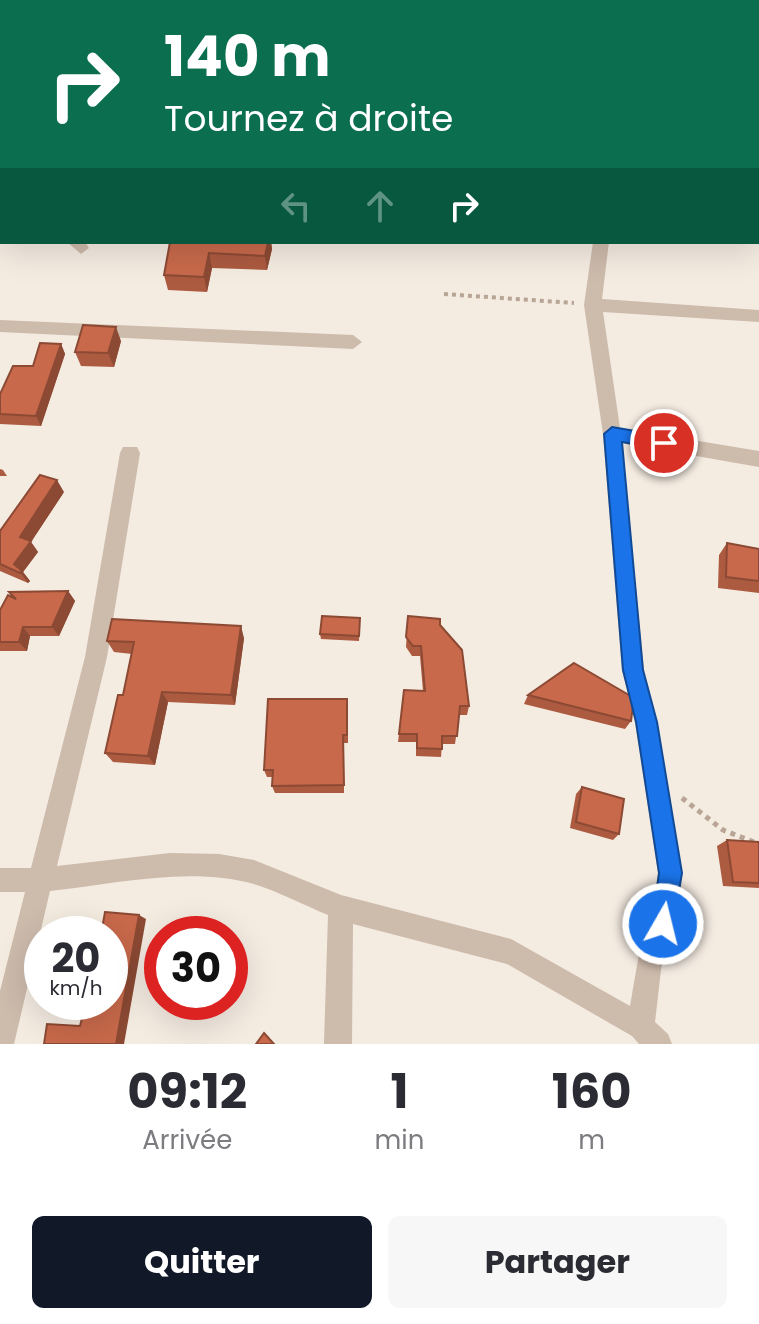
<!DOCTYPE html>
<html lang="fr">
<meta charset="utf-8">
<style>
body{margin:0;font-family:Poppins,sans-serif;background:#f7f7f7;color:#2b2b33;height:100vh;display:flex;flex-direction:column;font-size:30px;white-space:nowrap}
*{box-sizing:border-box;margin:0}
p{font-size:26px;color:#7c7c81}
.icon{flex:none;width:44px;height:44px;fill:none;stroke:currentColor;stroke-width:2;stroke-linecap:round;stroke-linejoin:round}
.map{position:relative;height:1044px;overflow:hidden}
.details{display:flex;flex-direction:column;background:#fff;flex:1}
.details>*{flex:none}
.top-card{position:absolute;left:0px;top:0px;width:760px;height:244px;box-shadow:0 8px 32px #0002;background:#0b6e4f;color:#fff;overflow:hidden}
.speed{position:absolute;left:24px;top:916px;display:flex;gap:16px;font-size:40px;font-weight:700;text-align:center}
.speed>*{display:grid;place-content:center;width:104px;height:104px;border-radius:50%;background:#fff;box-shadow:0 8px 32px #0002;line-height:1}
.speed small{font-size:20px;font-weight:400}
.speed .limit{border:12px solid #d22;background:#fff;color:#111}
.pin{position:absolute;display:grid;place-items:center;width:68px;height:68px;color:#fff;margin:-34px;border:4px solid #fff;border-radius:50%;box-shadow:0 2px 8px #0007}
.me{position:absolute;width:88px;margin:-44px;rotate:8deg;stroke-linejoin:round;filter:drop-shadow(0 0 6px #0008)}
.turn{display:flex;align-items:center;gap:28px;height:168px;padding:0 32px;font-size:36px}
.turn .icon{width:104px;height:104px;stroke-width:2.5}
.turn b{display:block;font-size:56px;line-height:68px}
.lanes{display:flex;align-items:center;height:76px;padding:0 32px;background:#0003;justify-content:center;gap:40px;direction:ltr}
.lanes .off{opacity:.35}
.eta{display:flex;justify-content:space-evenly;align-items:center;height:136px;text-align:center}
.eta b{font-size:48px;font-weight:700;line-height:56px}
.primary-button{display:flex;gap:16px;margin-top:auto;padding:16px 32px}
.primary-button a{flex:1;height:92px;border-radius:12px;background:#111827;color:#fff;font-size:32px;font-weight:700;line-height:92px;text-align:center}
.primary-button a+a{background:#f7f7f7;color:#2b2b33}
.map>svg:first-child{display:block}
.lines{fill:none;stroke-linecap:round;stroke-linejoin:round}
.path-far1{stroke:#b9a596;stroke-width:4;stroke-dasharray:4 4;stroke-linecap:butt}
.path{stroke:#b9a596;stroke-width:5;stroke-dasharray:5 5;stroke-linecap:butt}
.street{fill:#cdbbac;fill-rule:evenodd}
.wall{fill:#ac5a40}
.shaded-wall{fill:#8c4a34}
.building{fill:#c8694b;stroke:#8c4a34;stroke-width:2}
.route{fill:#1a73e8;stroke:#114b97;stroke-width:2}
</style>
<div class="map">
<svg width="759" height="1044" viewBox="0 0 759 1044">
<rect width="100%" height="100%" fill="#f4ebe1"/>
<g class="lines">
<path class="path-far1" d="M444,294L574,303"/>
<path class="path" d="M682,798L723,830L759,844"/>
<g class="street">
<rect x="251" y="0" width="12" height="2"/>
<path d="M358,0H381L382,2H359Z"/>
<rect x="568" y="0" width="12" height="2"/>
<path d="M642,0H658L659,2H643Z"/>
<rect x="758" y="38" width="1" height="9"/>
<rect x="0" y="48" width="2" height="8"/>
<rect x="0" y="155" width="2" height="10"/>
<path d="M2,171V185H0V172Z"/>
<path d="M67,242H85L89,248L81,254Z"/>
<path d="M593,242H609L602,299L759,310V322L603,312L620,428L759,451V467L622,443L644,670L657,722L682,873L676,924L666,945L661,970L655,1022L668,1034L672,1044H639L632,1036L507,964L353,924L352,1044H324L328,915C304,905 279,892 254,884C189,866 115,884 50,891L14,1044H0V991L25,892H0V868H31L85,657L120,453L123,447H137L140,453L107,657L57,866L170,853L219,854L254,860L341,895L511,939L630,1006L641,942L651,922L658,873L635,722L622,670L603,434L584,305Z"/>
<path d="M0,320L353,335L362,342L353,349L0,332Z"/>
</g>
</g>
<g class="wall">
<path d="M170,242H271L272,249L267,270L212,268L207,292L168,290L164,275Z"/>
<path d="M121,341L114,367L81,366L75,352Z"/>
<path d="M61,344L65,354L41,426L0,424V394Z"/>
<path d="M0,469L3,470L7,476H0Z"/>
<path d="M64,492L31,542L38,552L23,572L30,581L28,583L0,571V531Z"/>
<path d="M727,543L759,549V593L718,588L719,555Z"/>
<path d="M68,591L75,601L59,636H30L27,651H0V610L14,598L9,592Z"/>
<path d="M408,616L440,625L469,706L467,715H459L455,744H442L441,757L416,756V742H398L399,734L423,691L420,656H412L406,647Z"/>
<path d="M360,618L359,641L321,639L320,634Z"/>
<path d="M244,638L235,705L168,702L155,765L113,762L105,753L123,695L132,654L114,652L107,641Z"/>
<path d="M528,695L631,721L625,729L524,704Z"/>
<path d="M348,708V743H344V793H275L272,786V777H267L264,770Z"/>
<path d="M582,787L619,834L613,840L570,828L576,794Z"/>
<path d="M727,840L759,842V888L723,886L717,846Z"/>
</g>
<g class="shaded-wall">
<path d="M9,0H27L26,2H7Z"/>
<path d="M2,8V30L0,32V10Z"/>
<path d="M268,242H271L272,249L267,270L265,256Z"/>
<path d="M209,253L212,268L207,292L204,277Z"/>
<path d="M116,327L121,341L114,367L108,353Z"/>
<path d="M61,344L65,354L41,426L36,416Z"/>
<path d="M57,480L64,492L31,542L38,552L23,572L30,581L28,583L14,564L20,537Z"/>
<path d="M68,591L75,601L59,636L52,627Z"/>
<path d="M241,626L244,638L235,705L231,695Z"/>
<path d="M23,627L30,636L27,651L19,642Z"/>
<path d="M162,692L168,702L155,765L148,756Z"/>
<path d="M139,915L146,919L124,1044H116Z"/>
</g>
<g class="building">
<path d="M0,0H9L7,2H2V8L0,10Z"/>
<path d="M226,0H238L237,2H225Z"/>
<path d="M170,242H268L265,256L209,253L204,277L164,275Z"/>
<path d="M83,325L116,327L108,353L75,352Z"/>
<path d="M40,343L61,344L36,416L0,414V394L13,366H33Z"/>
<path d="M40,475L57,480L20,537L31,541L14,564L22,571L20,573L0,564V531Z"/>
<path d="M727,543L759,549V581L726,577Z"/>
<path d="M68,591L52,627H23L19,642H0V610L8,595L16,599L9,592Z"/>
<path d="M322,616L360,618L359,636L320,634Z"/>
<path d="M408,616L440,619V625L462,650L469,706H460L457,736H442V749L417,748V734H399L404,690L425,691L421,646H413L406,637Z"/>
<path d="M112,619L241,626L231,695L162,692L148,756L105,753L118,695H123L134,642L107,641Z"/>
<path d="M574,663L634,698L631,721L528,695Z"/>
<path d="M268,699H347V735H343L344,785L272,786L273,770H264Z"/>
<path d="M582,787L624,799L619,834L576,822Z"/>
<path d="M727,840L759,842V883L733,882Z"/>
<path d="M105,912L139,915L116,1044H44L47,1024L80,1026L86,1002H110V934H101Z"/>
<path d="M264,1033L274,1044H256Z"/>
</g>
<path class="route" d="M612,427L664,436L672,443L664,450L622,442L643,670L657,722L682,873L672,932L663,935L655,932L652,924L659,873L636,722L623,670L604,434Z"/>
</svg>
<div class="speed"><div>20<small>km/h</small></div><div class="limit">30</div></div>
<div class="pin" style="left:664px;top:443px;background:#d93025"><svg class="icon" aria-label="arrive" viewBox="0 0 24 24"><path d="M6 21V4h12l-3 4 3 4H6"/></svg></div>
<svg class="me" style="left:663px;top:924px" viewBox="-20 -20 40 40"><circle r="17" fill="#1a73e8" stroke="#fff" stroke-width="3"/><path d="M0-11L8 9 0 5-8 9z" fill="#fff"/></svg>
<div class="top-card">
<div class="turn"><svg class="icon" aria-label="right" viewBox="0 0 24 24"><path d="M7 20v-9h11M14 6l5 5-5 5"/></svg><div><b>140 m</b>Tournez à droite</div></div>
<div class="lanes"><svg class="icon off" aria-label="left" viewBox="0 0 24 24"><path d="M17 20v-9H6M10 6l-5 5 5 5"/></svg><svg class="icon off" aria-label="ahead" viewBox="0 0 24 24"><path d="M12 20V5M6 11l6-6 6 6"/></svg><svg class="icon" aria-label="right" viewBox="0 0 24 24"><path d="M7 20v-9h11M14 6l5 5-5 5"/></svg></div>
</div>
</div>
<section class="details">
<div class="eta">
<div><b>09:12</b><p>Arrivée</p></div>
<div><b>1</b><p>min</p></div>
<div><b>160</b><p>m</p></div>
</div>
<div class="primary-button"><a>Quitter</a><a>Partager</a></div>
</section>
